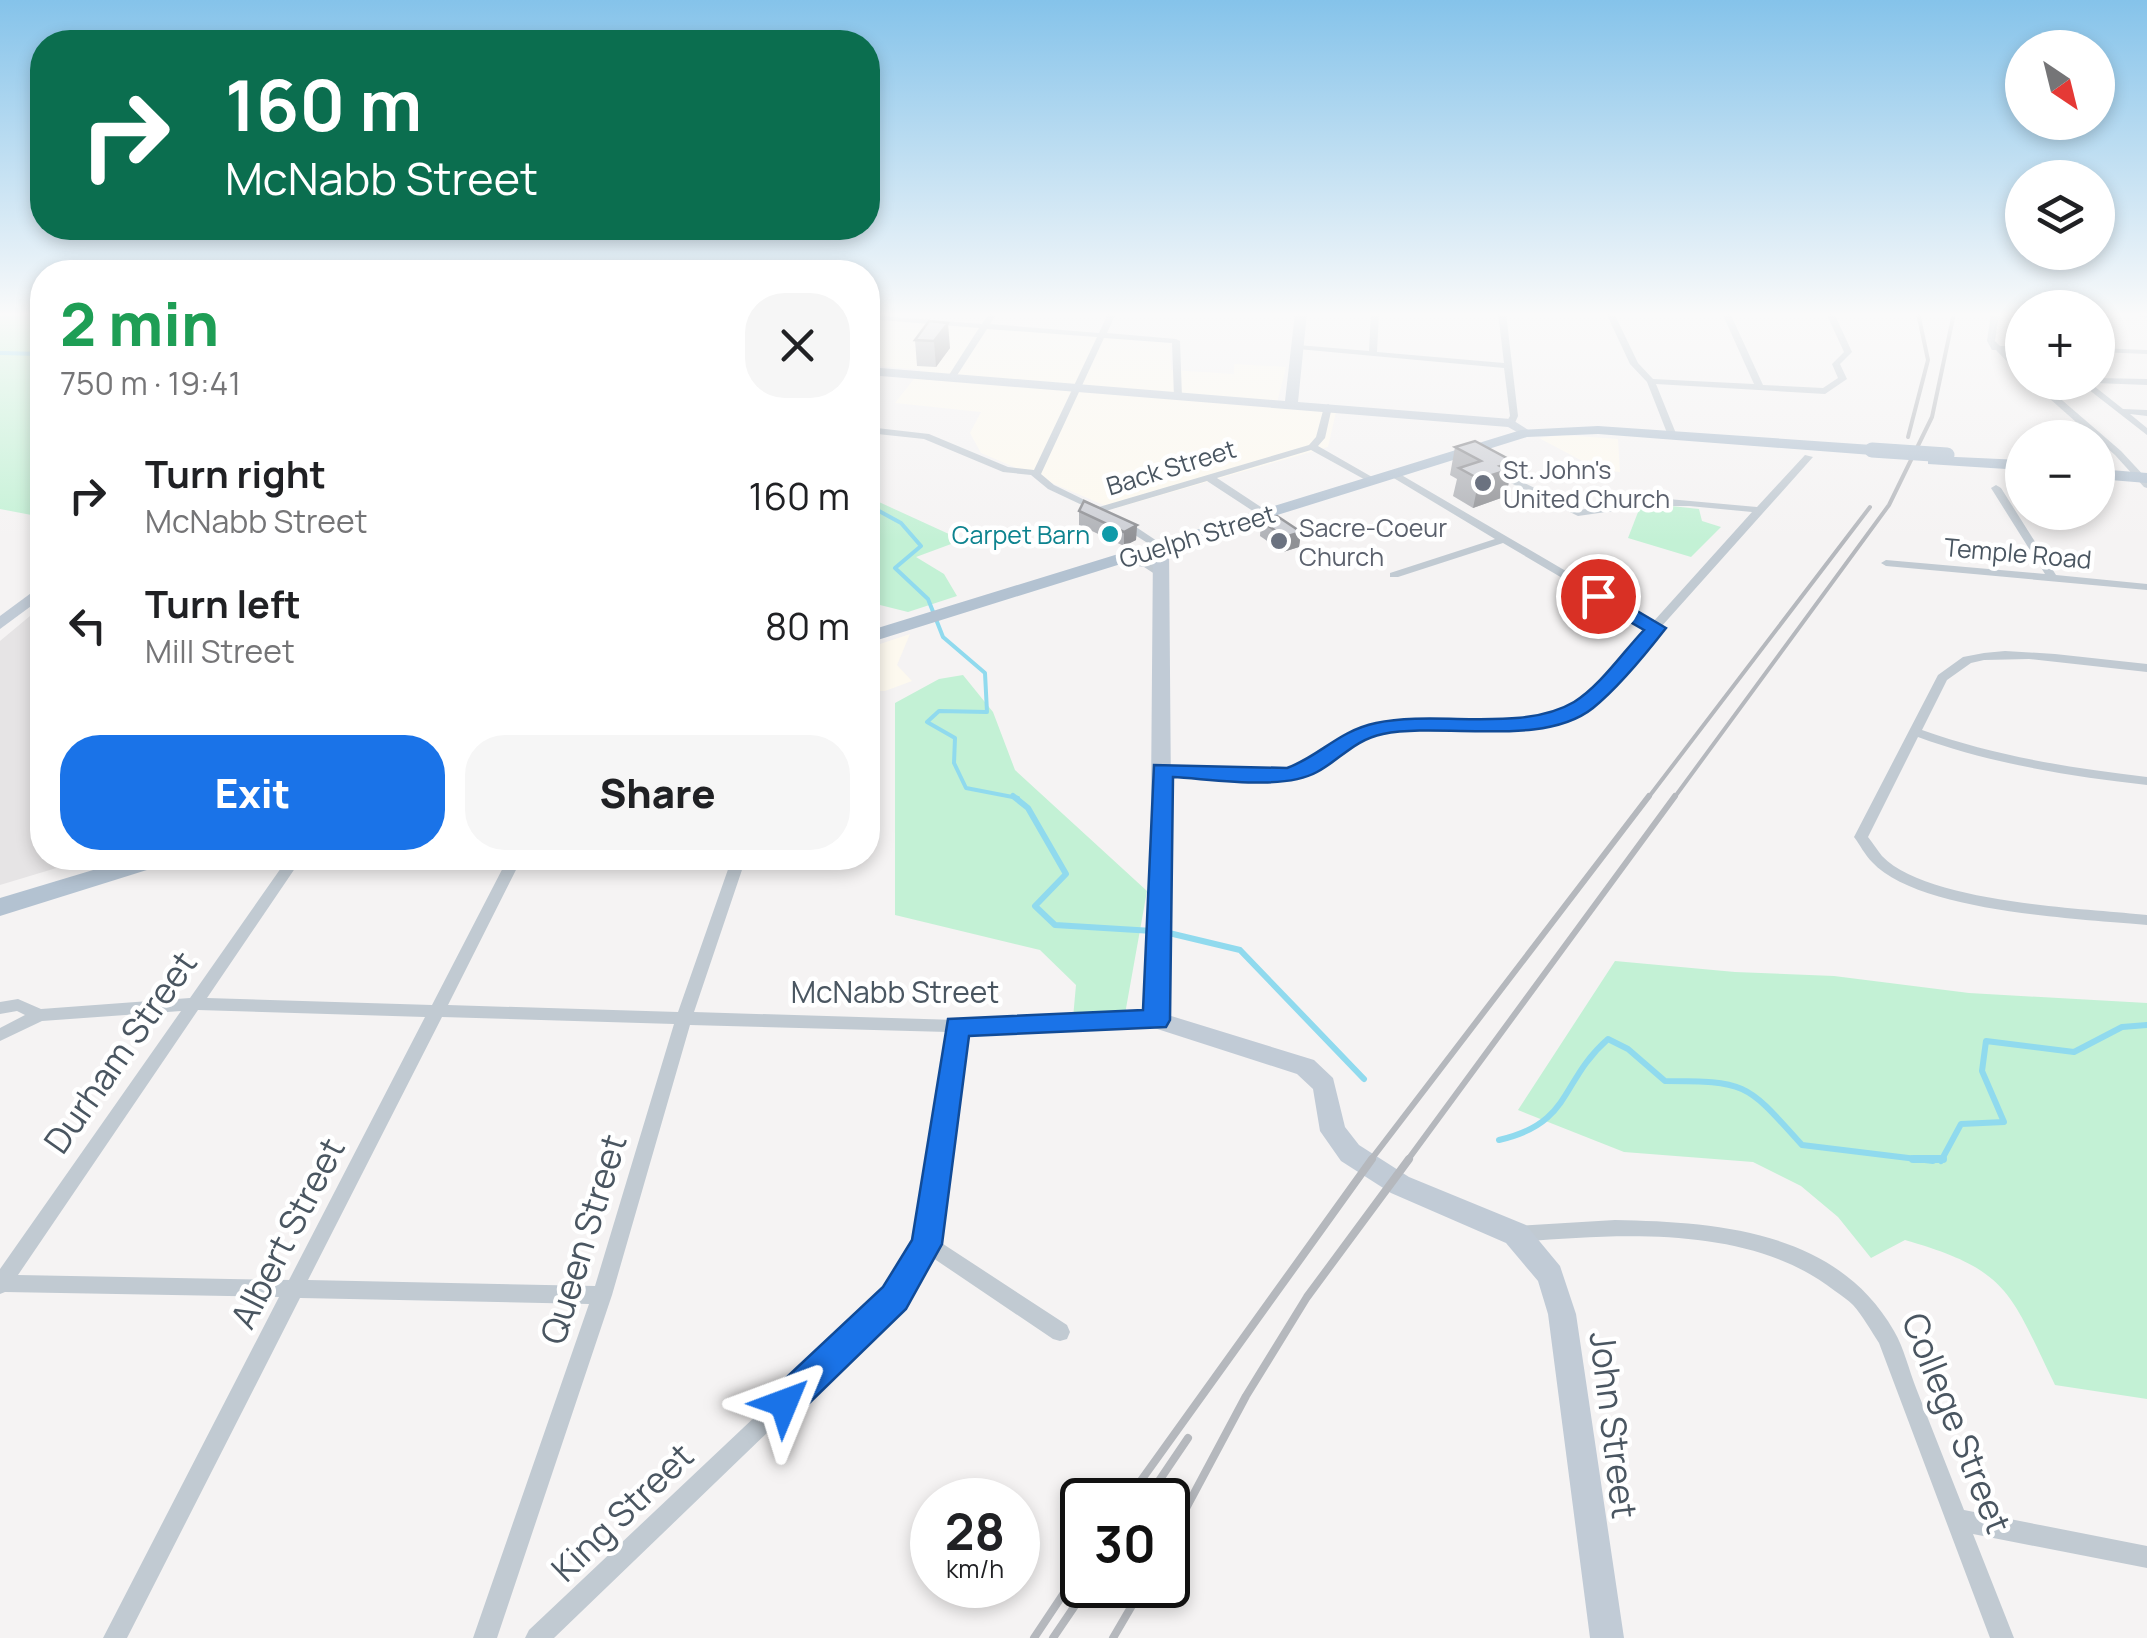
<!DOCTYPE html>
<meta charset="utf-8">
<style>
body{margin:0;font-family:Manrope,sans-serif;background:#f6f6f6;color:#202124;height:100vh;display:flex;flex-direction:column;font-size:38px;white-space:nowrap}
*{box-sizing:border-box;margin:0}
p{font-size:32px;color:#757577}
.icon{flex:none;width:55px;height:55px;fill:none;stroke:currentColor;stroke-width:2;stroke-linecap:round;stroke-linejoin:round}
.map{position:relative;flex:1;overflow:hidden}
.panel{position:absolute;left:30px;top:260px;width:850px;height:610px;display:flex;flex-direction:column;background:#fff;border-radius:40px;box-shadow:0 5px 15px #0003}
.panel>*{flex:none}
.top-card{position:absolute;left:30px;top:30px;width:850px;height:210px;border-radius:40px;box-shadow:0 5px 15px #0003;background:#0b6e4f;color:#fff;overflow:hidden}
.needle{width:65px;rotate:145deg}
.buttons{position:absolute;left:2005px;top:30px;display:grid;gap:20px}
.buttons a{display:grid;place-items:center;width:110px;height:110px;border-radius:50%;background:#fff;box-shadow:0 5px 15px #0003;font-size:50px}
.speed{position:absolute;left:910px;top:1478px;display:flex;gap:20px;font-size:50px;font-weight:700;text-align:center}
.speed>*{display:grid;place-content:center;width:130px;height:130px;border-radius:50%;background:#fff;box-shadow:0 5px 15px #0003;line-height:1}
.speed small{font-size:25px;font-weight:400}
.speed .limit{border:5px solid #111;border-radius:15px;background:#fff;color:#111}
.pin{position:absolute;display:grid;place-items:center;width:85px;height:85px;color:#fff;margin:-42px;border:5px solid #fff;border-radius:50%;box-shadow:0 2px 10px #0007}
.me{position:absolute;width:110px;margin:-55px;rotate:46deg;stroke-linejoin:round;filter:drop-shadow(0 0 8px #0008)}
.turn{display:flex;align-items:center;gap:35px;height:210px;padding:0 30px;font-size:45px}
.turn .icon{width:130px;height:130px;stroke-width:2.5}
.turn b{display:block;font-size:70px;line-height:85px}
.round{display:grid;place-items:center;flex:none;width:105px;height:105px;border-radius:40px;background:#f6f6f6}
.overview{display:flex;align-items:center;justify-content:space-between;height:170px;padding:0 30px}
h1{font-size:60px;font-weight:800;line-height:75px;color:#1e9e55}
.cta{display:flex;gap:20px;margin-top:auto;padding:20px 30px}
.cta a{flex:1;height:115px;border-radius:40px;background:#1a73e8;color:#fff;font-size:40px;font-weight:800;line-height:115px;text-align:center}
.cta a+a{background:#f6f6f6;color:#202124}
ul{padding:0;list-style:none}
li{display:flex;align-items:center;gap:30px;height:130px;padding:0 30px}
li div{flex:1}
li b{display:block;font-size:38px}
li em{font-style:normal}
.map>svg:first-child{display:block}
.commercial{fill:#fdf9ef}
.education{fill:#e6e4e5}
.green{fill:#c3f1d5}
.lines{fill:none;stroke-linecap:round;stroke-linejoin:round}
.stream-far2{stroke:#90daee;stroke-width:4}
.stream-far1{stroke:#90daee;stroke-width:6}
.stream{stroke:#90daee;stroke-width:8}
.street{fill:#c1cad2;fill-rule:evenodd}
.secondary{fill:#c1cbd6;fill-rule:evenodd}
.primary{fill:#b3c2d1;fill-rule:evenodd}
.rail-far2{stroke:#b5b8bd;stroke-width:4}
.rail-far1{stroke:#b5b8bd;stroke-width:6}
.rail{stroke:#b5b8bd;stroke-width:8}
.primary-bridge{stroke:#b3c2d1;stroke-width:15}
.wall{fill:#b0b2b7}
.shaded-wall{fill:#909195}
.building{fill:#cdcfd5;stroke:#909195;stroke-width:2.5}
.route{fill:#1a73e8;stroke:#114b97;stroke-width:2.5}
.worship-dot{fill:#6b7280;stroke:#fff;stroke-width:4}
.culture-dot{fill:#0f9aa8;stroke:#fff;stroke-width:4}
.labels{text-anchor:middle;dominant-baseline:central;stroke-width:9;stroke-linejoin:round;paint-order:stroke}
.far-street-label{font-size:25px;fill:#4a5661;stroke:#fff}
.far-worship-label{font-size:25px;fill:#5b616d;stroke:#fff;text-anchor:start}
.far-culture-label{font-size:25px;fill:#0d838f;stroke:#fff;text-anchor:end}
.street-label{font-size:30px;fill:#4a5661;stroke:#fff}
.near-street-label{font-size:35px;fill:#4a5661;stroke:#fff}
</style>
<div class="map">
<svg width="2147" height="1638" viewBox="0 0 2147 1638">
<rect width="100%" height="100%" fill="#f5f3f3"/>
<g class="commercial">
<path d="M878,320L1170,343L1171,370L1234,374V364L1286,367L1276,407L1336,412L1328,447L1113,509L981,453L970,433L981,412L895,403L921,370L868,365V331Z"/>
<path d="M1564,435L1618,439L1620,472L1599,470L1539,438Z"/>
<path d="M910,634L897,665L912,681L885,691H868V648Z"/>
</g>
<path class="education" d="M42,606V858H63V866L0,885V641Z"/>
<g class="green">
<path d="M0,313H42V517L0,509Z"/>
<path d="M868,497L962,540L916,557L944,574L957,596L908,612L868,602Z"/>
<path d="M1662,505L1699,509L1702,521L1721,527L1691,557L1628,538L1640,507Z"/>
<path d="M963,675L993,712L1015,770L1147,891L1125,1014L1073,1018L1076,985L1040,950L895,915V703L939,679Z"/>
<path d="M1615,961L1735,972L1834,976L1969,993L2147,1003V1399L2055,1385C2010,1293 2010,1270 1905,1240L1871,1258L1838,1217L1801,1186L1753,1162L1624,1152L1518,1110Z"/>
</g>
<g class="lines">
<g class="stream-far2">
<path d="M0,353L42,354"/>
<path d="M868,505L901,523L921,546L895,568L928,599L943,637L985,673L987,712L939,711L927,722L955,738L954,763L966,788L1018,798"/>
</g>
<g class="stream-far1">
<path d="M1013,796L1028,808L1066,874L1035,906L1055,925L1153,931"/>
<path d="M1169,933L1240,950L1364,1079"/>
<path d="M1499,1140C1573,1123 1559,1082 1608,1039L1628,1049L1665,1081C1748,1081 1747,1084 1802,1145L1933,1161"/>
<path d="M1941,1161L1961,1124L2004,1122L1982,1071L1986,1041L2074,1052L2122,1027L2147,1025"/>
</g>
<path class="stream" d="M1913,1159H1943"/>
<g class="street">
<path d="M989,313H997L990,324L1099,333L1108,313H1116L1107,333L1176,339L1180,341L1182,397L1178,400L1174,397L1172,343L1104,338L1041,474L1054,485L1099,507L1309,445L1316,437L1324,407L1328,404L1332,407L1325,438L1318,446L1379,481L1371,483L1311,450L1217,478L1270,513V517H1262L1207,481L1099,513L1048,489L1031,475L1003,472L924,439L868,433V427L929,434L1008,467L1034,470L1097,337L987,329L954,380L951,381L947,378L979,328L868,319V315L982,324Z"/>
<path d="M1371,313H1379L1377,352L1504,363L1498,313H1506L1518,416L1514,425L1506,423L1510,416L1504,368L1298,349L1294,347L1298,345L1369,351Z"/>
<path d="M1606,313H1614L1638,363L1653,379L1754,384L1722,313H1730L1763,385L1823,388L1838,378L1832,364L1844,352L1826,313H1834L1852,352L1840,364L1847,379L1825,394L1656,384L1677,436L1669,438L1647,382L1630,364Z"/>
<path d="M1991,313H1999L1995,341L2000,346H2022V350H2005L2022,368V374H2019L1996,350H1992L1987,341Z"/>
<path d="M2125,313L2147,314V318Z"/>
<path d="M2098,348L2147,350V354L2098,352Z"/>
<path d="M2098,378L2147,379V385L2095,383L2098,382Z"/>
<path d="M2031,382H2041L2121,451L2147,479V488L2144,487L2115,455L2098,440V438H2094Z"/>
<path d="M2079,382H2089L2123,409L2147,410V416L2130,414L2147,428V435Z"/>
<path d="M1805,455L1813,457L1661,627L1660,631L1656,632L1589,707L1565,716L1511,726L1433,727L1381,732L1354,743L1312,771L1276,780H1236L1162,774L1155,770L1162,766C1200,769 1239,776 1277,771C1317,767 1342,732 1381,724C1439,713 1530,732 1579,702C1587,697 1594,687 1600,680C1616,663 1631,646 1647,628L1503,543L1398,577H1390V573L1495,539L1392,477V473H1398L1653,622L1752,512L1689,506H1648L1578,516L1490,473V469H1496L1579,510L1627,502L1668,499L1757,507Z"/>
<path d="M1996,485L2001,488L2056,575L2147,584V590L1886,566L1881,563L1886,560L2045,574L1991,488Z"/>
<path d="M1120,518L1124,519L1166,547L1161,550L1157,549L1116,523V519Z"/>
<path d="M1119,557L1151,562L1169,577L1164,580L1144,567L1115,562V558Z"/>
<path d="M2005,651L2055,654L2147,664V672L2029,659L1984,660L1971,663L1947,680L1922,730C1995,756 2070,768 2147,777V785C2069,776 1992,764 1918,737L1868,837C1873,843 1877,850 1882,856C1927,903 2082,908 2147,915V925C2080,919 1918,912 1872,862C1865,855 1860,845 1854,837L1938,675L1963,657L1984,653Z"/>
<path d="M288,858H302L207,998L432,1005L508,858H522L448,1005L678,1012L732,858H746L694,1012L957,1020L1156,1014L1162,1016L1164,1020L1162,1024L1156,1026L964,1032L937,1240L1067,1325L1070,1332L1067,1339L1060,1341L1053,1339L930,1256L901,1304L554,1638H525L529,1630L887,1292L918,1242L948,1032L690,1025L612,1295L497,1638H473L589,1304L300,1298L127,1638H103L279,1297L5,1292L0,1294V1269L181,1011L42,1021L0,1041V1028L25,1015L17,1011L0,1014V1002L18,999L41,1009L190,998ZM198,1010L425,1017L289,1280L18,1275ZM442,1017L674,1024L595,1286L308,1280Z"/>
<path d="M1615,1220C1718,1222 1837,1231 1894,1331C1904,1348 1909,1370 1916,1388C1932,1429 1948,1469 1964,1510L2147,1546V1568L1973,1534L2014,1638H1990L1879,1343C1871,1331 1863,1316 1853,1305C1848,1300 1841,1295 1835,1291C1750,1224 1620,1234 1517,1242L1510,1240L1508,1234L1510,1228L1517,1226Z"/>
</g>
<g class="secondary">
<path d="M1295,313H1307L1298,402L1511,419L1533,433L1526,437L1508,427L868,375V367L1285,401Z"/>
<path d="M1161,542L1169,547L1172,922L1168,1015L1314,1060L1333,1078L1345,1127L1359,1145L1409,1177L1526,1225L1560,1266L1576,1314L1624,1638H1590L1548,1314L1538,1281L1506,1243L1391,1193L1341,1161L1320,1131L1313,1089L1297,1074L1148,1026L1144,1020L1150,922L1153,547Z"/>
<path d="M42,585V598L0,629V616Z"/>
</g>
<g class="primary">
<path d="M1598,426L1872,445L1880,450L1872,455L1598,434L1527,437L868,643V631L1521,430Z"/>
<path d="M1934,456L2022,460V470L1928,464V458Z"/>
<path d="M2098,469L2147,473V483L2098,479Z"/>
<path d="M133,858H170L166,864L0,916V898Z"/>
</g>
<g class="rail-far2">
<path d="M1908,437L1928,360L1918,313"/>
<path d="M1648,798L1870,507"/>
<path d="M1674,798L1889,505L1932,417L1954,313"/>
</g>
<g class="rail-far1">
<path d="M1370,1161L1649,796"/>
<path d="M1407,1161L1675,796"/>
</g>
<g class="rail">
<path d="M1127,1500L1372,1159"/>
<path d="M1146,1500L1188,1438"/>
<path d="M1168,1542L1246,1396L1307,1297L1409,1159"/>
<path d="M1034,1638L1082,1566"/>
<path d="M1053,1638L1089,1585"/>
<path d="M1113,1638L1144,1585"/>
</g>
<path class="primary-bridge" d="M1872,450L1947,455"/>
</g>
<g class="wall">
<path d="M929,321L950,348L936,367L917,366L915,340Z"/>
<path d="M1455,447L1514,462L1507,490L1503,492L1501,498L1473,508L1453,496L1457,479L1450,475Z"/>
<path d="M1079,511L1137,525L1136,540L1124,546L1079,525Z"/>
<path d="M1261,521L1301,532L1299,547L1283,552L1260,536Z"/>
</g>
<g class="shaded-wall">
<path d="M948,323L950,348L936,367L934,341Z"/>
<path d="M1514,462L1507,490L1503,492L1501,498L1473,508L1479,479L1500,466Z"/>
<path d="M1137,525L1136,540L1124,546V532Z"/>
<path d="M1301,532L1299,547L1283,552L1285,537Z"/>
</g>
<g class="building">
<path d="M929,321L948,323L934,341L915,340Z"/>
<path d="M1475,441L1514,462L1500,466L1508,470L1479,479L1459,468L1481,461L1455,447Z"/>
<path d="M1084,501L1137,525L1124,532L1079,511Z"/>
<path d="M1277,516L1301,532L1285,537L1261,521Z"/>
</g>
<linearGradient id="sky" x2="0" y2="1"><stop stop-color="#85c3ea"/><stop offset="0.58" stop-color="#fafafa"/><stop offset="1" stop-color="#fafafa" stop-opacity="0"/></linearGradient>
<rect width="2147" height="542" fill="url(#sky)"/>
<path class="route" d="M1592,592H1605L1666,628C1645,655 1619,687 1593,708C1543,748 1444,722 1383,734C1354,740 1341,759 1317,772C1283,791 1212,779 1173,777L1170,1020L1166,1027L969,1036L942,1244L906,1309L797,1415L784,1420L772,1415L767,1403L772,1391L883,1287L912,1240L948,1019L1143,1010L1154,765L1287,768C1320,756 1338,731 1376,723C1437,710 1522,733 1574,702C1600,686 1623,652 1644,630L1592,600Z"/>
<g class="worship-dot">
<circle cx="1483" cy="483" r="10"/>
<circle cx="1279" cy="541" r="10"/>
</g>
<circle class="culture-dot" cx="1110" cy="534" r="10"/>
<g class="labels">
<g class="far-street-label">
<text transform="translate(1171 467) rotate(-17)">Back Street</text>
<text transform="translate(1197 536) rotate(-17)">Guelph Street</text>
<text transform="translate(2018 553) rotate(5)">Temple Road</text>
</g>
<g class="far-worship-label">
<text x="1503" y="469">St. John's<tspan x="1503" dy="29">United Church</tspan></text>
<text x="1299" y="527">Sacre-Coeur<tspan x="1299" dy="29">Church</tspan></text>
</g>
<g class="far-culture-label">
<text x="1090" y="534">Carpet Barn</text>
</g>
<g class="street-label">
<text x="895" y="991">McNabb Street</text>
</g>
<g class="near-street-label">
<text transform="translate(120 1052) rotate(-55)">Durham Street</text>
<text transform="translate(287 1233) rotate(-63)">Albert Street</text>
<text transform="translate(583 1239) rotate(-73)">Queen Street</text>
<text transform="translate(1957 1423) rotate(68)">College Street</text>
<text transform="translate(1614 1425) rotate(83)">John Street</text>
<text transform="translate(622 1512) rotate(-44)">King Street</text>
</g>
</g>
</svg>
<div class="buttons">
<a><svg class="needle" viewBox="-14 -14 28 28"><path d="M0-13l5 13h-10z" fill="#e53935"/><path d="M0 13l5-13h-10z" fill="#757577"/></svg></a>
<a><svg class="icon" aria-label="layers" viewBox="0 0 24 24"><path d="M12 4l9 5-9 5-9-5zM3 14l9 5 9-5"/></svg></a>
<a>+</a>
<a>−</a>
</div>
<div class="speed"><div>28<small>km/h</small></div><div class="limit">30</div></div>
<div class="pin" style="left:1598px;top:596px;background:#d93025"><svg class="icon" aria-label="arrive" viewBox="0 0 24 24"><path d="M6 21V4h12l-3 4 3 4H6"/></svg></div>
<svg class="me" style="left:784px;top:1403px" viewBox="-20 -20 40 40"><path d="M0-17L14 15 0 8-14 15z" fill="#1a73e8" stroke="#fff" stroke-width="4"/></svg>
<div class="top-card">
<div class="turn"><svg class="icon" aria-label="right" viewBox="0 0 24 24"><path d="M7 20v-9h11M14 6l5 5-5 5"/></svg><div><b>160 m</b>McNabb Street</div></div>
</div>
<section class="panel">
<div class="overview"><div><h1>2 min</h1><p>750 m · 19:41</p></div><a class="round"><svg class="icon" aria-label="close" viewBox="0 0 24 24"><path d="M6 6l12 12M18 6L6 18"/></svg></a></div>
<ul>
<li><svg class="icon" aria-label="right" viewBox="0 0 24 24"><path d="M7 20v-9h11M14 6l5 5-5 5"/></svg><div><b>Turn right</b><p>McNabb Street</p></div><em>160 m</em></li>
<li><svg class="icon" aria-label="left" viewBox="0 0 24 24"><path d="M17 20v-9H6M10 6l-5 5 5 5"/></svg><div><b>Turn left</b><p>Mill Street</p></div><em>80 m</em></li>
</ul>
<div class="cta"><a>Exit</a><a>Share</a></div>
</section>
</div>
